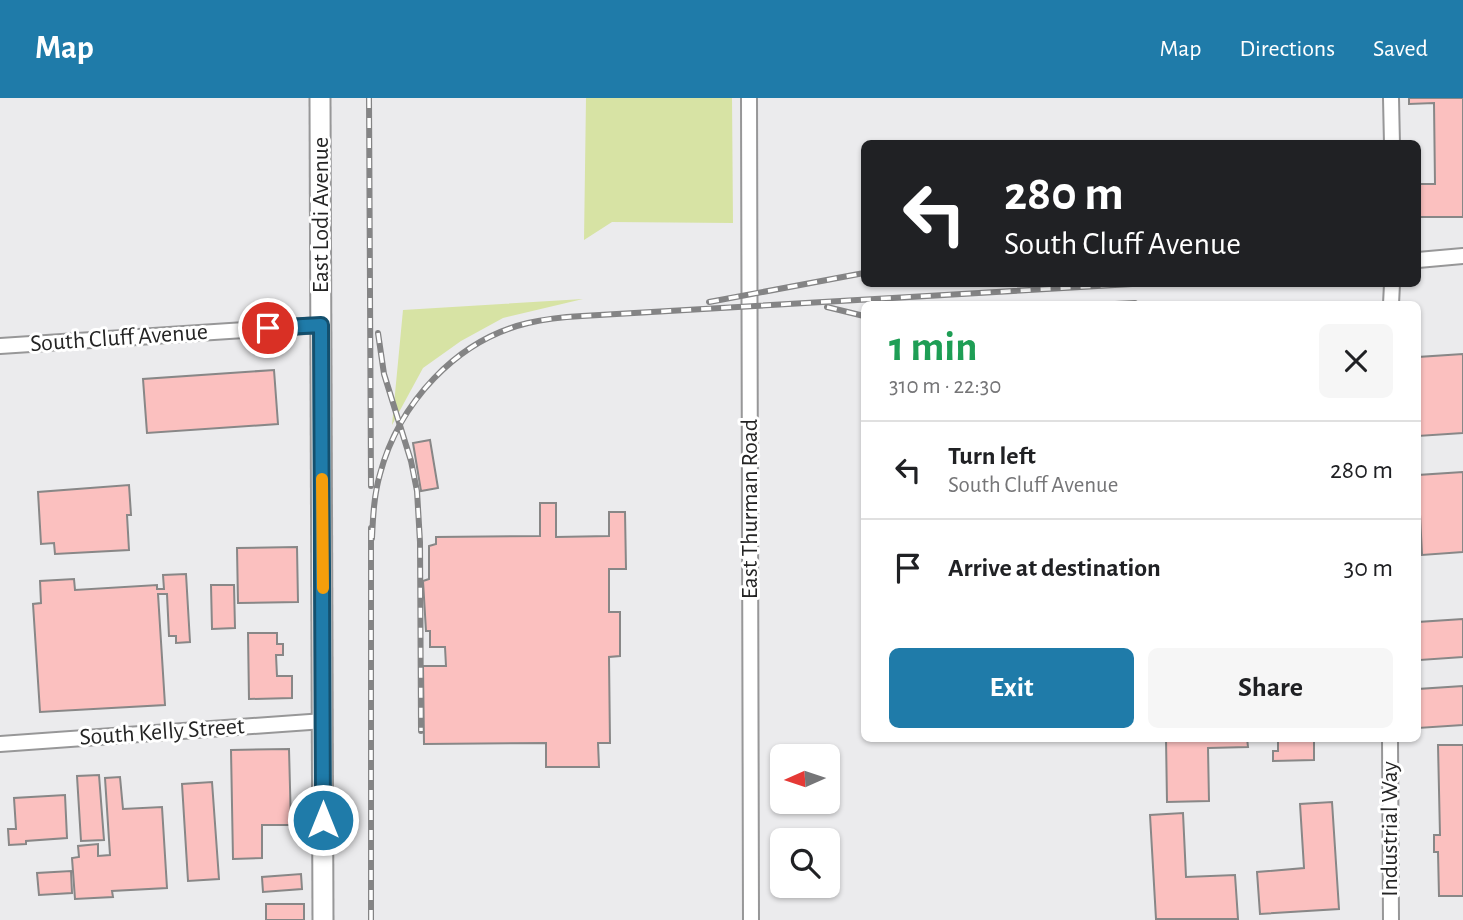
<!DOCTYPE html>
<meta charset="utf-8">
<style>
body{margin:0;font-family:"Alegreya Sans",sans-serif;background:#f6f6f6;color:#202124;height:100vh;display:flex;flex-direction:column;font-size:26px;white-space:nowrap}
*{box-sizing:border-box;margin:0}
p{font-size:23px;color:#757577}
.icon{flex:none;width:38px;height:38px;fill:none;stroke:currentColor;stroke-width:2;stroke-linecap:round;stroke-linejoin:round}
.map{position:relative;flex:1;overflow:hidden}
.drawer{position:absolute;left:861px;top:203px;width:560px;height:441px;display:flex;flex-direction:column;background:#fff;border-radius:10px;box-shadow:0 2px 5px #0004}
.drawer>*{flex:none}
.top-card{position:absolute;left:861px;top:42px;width:560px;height:147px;border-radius:10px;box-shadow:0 2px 5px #0004;background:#202124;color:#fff;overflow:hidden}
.needle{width:46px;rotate:267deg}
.fabs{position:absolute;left:770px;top:646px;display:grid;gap:14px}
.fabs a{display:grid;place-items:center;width:70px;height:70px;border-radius:10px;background:#fff;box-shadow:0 2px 5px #0004;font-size:35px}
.pin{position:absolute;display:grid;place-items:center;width:60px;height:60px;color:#fff;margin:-30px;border:4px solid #fff;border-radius:50%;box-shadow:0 2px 7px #0007}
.me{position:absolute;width:77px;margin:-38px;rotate:0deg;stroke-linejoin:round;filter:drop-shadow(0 0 5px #0008)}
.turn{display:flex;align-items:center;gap:24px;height:147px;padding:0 28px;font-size:32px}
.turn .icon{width:91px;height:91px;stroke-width:2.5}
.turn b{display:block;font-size:49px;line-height:60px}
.round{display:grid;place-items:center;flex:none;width:74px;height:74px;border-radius:10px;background:#f6f6f6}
.head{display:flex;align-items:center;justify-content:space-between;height:119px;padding:0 28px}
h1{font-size:42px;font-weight:700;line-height:52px;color:#1e9e55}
.primary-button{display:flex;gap:14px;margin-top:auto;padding:14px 28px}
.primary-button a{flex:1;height:80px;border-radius:10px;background:#1f7ba9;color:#fff;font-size:28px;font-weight:700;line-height:80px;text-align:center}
.primary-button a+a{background:#f6f6f6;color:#202124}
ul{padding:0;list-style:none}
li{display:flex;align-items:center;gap:21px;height:98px;padding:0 28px;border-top:2px solid #e0e0e0}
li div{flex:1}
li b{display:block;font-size:26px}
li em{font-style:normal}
header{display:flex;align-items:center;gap:42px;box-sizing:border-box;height:98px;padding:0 35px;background:#1f7ba9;color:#fff}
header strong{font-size:33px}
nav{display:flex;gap:38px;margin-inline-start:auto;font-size:24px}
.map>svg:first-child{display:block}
.green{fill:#d7e3a4}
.building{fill:#fbc0bf;stroke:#888787;stroke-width:2}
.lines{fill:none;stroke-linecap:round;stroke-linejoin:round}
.street-casing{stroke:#979798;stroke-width:18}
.secondary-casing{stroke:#979798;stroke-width:23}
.street{stroke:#fff;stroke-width:14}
.secondary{stroke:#fff;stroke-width:19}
.rail-casing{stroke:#848485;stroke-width:6}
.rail{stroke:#fff;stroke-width:3.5;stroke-dasharray:10;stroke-linecap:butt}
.route-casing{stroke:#14506e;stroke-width:18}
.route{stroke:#1f7ba9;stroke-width:12}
.slow{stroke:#f59e0b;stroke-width:12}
.labels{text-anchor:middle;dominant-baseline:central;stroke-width:6;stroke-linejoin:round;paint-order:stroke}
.street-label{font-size:24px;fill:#242424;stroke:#fff}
</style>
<header>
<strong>Map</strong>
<nav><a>Map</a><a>Directions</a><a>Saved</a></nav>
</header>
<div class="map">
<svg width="1463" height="822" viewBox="0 0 1463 822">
<rect width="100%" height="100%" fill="#ebebed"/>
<g class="green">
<path d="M586,0H732L733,125L612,124L584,142Z"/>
<path d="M583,201L503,220L461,243L423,270L392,327L403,212Z"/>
</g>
<g class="building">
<path d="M1409,0H1463V119H1418V86H1435L1434,5L1409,6Z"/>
<path d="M1463,256V335L1418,338V259Z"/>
<path d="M274,272L278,326L147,335L143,281Z"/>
<path d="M430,342L438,390L421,393L413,345Z"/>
<path d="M1463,374V454L1422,457L1420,416L1418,417V377Z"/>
<path d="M129,387L131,417H127L129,452L55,456L54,445L41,446L38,394Z"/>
<path d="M540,405H556V439L609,438V414H625L626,471H609V514H620V558L609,559L610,645H598L599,669H546V645L424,646L423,568H446L445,549H430V533H426L423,483L429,481V448L436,446V439L540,438Z"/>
<path d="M297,449L298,504L238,505L237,450Z"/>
<path d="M186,476L190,544L176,545V538H169L167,496H158L165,607L40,614L33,506L41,505L40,483L74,481L75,492L157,487V491H164L163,477Z"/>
<path d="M211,487H234L235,530L212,531Z"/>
<path d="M1463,521V559L1420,562L1418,524Z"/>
<path d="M248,535H277V546H283V557H276L277,578H292V600L249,601Z"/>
<path d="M1463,588V627L1418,630V591Z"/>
<path d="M1166,640H1247L1248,649L1208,650L1209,703L1167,704Z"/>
<path d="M1278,640H1314V662L1273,663V653H1278Z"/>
<path d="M1438,647H1463V798H1439L1438,754H1434V737H1440Z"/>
<path d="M289,651L291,727H262V760L233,761L231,652Z"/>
<path d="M99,677L104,742L81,743L77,678Z"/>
<path d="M120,679L123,711L162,709L167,790L112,793L113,799L75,801L72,760L79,759L78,748L98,746V758L110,757L105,680Z"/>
<path d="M212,684L219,781L188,783L182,686Z"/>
<path d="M65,697L67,740L26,743V746L9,747L8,731H16L14,700Z"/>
<path d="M1332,704L1339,811L1260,816L1257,774L1304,770L1300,706Z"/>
<path d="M1183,715L1186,779L1235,777L1238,821H1156L1150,717Z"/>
<path d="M71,773L72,795L39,797L37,775Z"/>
<path d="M301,776L302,791L263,794L262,779Z"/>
<rect x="266" y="806" width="38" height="16"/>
</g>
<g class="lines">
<defs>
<g id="street">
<path d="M749,0L751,822"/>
<path d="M1391,0L1392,46"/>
<path d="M1418,162L1463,158"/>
<path d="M1391,206L1392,186"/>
<path d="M0,248L321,227"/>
<path d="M1390,640L1391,822"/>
<path d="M0,646L324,623"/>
</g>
<path id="secondary" d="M320,0L323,822"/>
</defs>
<use href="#street" class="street-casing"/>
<use href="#secondary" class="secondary-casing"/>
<use href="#street" class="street"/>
<use href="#secondary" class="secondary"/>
<defs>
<g id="rail">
<path d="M369,0L371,388"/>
<path d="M709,204L864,175"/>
<path d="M1115,206L1135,205"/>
<path d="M827,209L864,218"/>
<path d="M378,235L384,276L411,363L417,393L420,444L421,633"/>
<path d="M372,440C373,418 374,397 380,376C399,305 456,242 528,225C545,221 564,219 582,218L1132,186"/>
<path d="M371,822V430"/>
</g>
</defs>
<use href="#rail" class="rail-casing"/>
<use href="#rail" class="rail"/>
</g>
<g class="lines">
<defs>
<path id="route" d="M268,230L321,227L323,722"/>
</defs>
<use href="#route" class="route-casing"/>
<use href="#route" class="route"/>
<path class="slow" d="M322,381L323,490"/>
</g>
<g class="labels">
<g class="street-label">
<text transform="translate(321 117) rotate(-90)">East Lodi Avenue</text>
<text transform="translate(119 240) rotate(-4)">South Cluff Avenue</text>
<text transform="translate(750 411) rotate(-90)">East Thurman Road</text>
<text transform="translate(162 634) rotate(-4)">South Kelly Street</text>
<text transform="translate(1390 731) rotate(-90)">Industrial Way</text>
</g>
</g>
</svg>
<div class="fabs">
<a><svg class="needle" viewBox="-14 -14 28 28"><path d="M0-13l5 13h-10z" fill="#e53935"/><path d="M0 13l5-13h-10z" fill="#757577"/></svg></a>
<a><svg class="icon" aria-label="search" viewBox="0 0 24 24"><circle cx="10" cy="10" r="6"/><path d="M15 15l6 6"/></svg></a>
</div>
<div class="pin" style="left:268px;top:230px;background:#d93025"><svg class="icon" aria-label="arrive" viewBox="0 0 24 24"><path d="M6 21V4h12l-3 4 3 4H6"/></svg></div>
<svg class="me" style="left:323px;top:722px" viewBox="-20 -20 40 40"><circle r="17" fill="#1f7ba9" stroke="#fff" stroke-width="3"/><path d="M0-11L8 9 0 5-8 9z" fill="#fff"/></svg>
<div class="top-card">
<div class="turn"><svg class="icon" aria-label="left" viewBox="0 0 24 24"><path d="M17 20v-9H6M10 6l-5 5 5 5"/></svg><div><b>280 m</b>South Cluff Avenue</div></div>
</div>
<section class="drawer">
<div class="head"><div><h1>1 min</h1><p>310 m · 22:30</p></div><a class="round"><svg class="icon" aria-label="close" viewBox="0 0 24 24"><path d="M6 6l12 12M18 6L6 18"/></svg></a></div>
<ul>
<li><svg class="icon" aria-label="left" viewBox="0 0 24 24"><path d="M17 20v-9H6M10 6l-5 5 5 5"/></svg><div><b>Turn left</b><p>South Cluff Avenue</p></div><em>280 m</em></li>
<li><svg class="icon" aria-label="arrive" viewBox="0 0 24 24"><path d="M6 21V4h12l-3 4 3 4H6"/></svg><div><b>Arrive at destination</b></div><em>30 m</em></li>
</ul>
<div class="primary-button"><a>Exit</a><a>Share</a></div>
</section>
</div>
